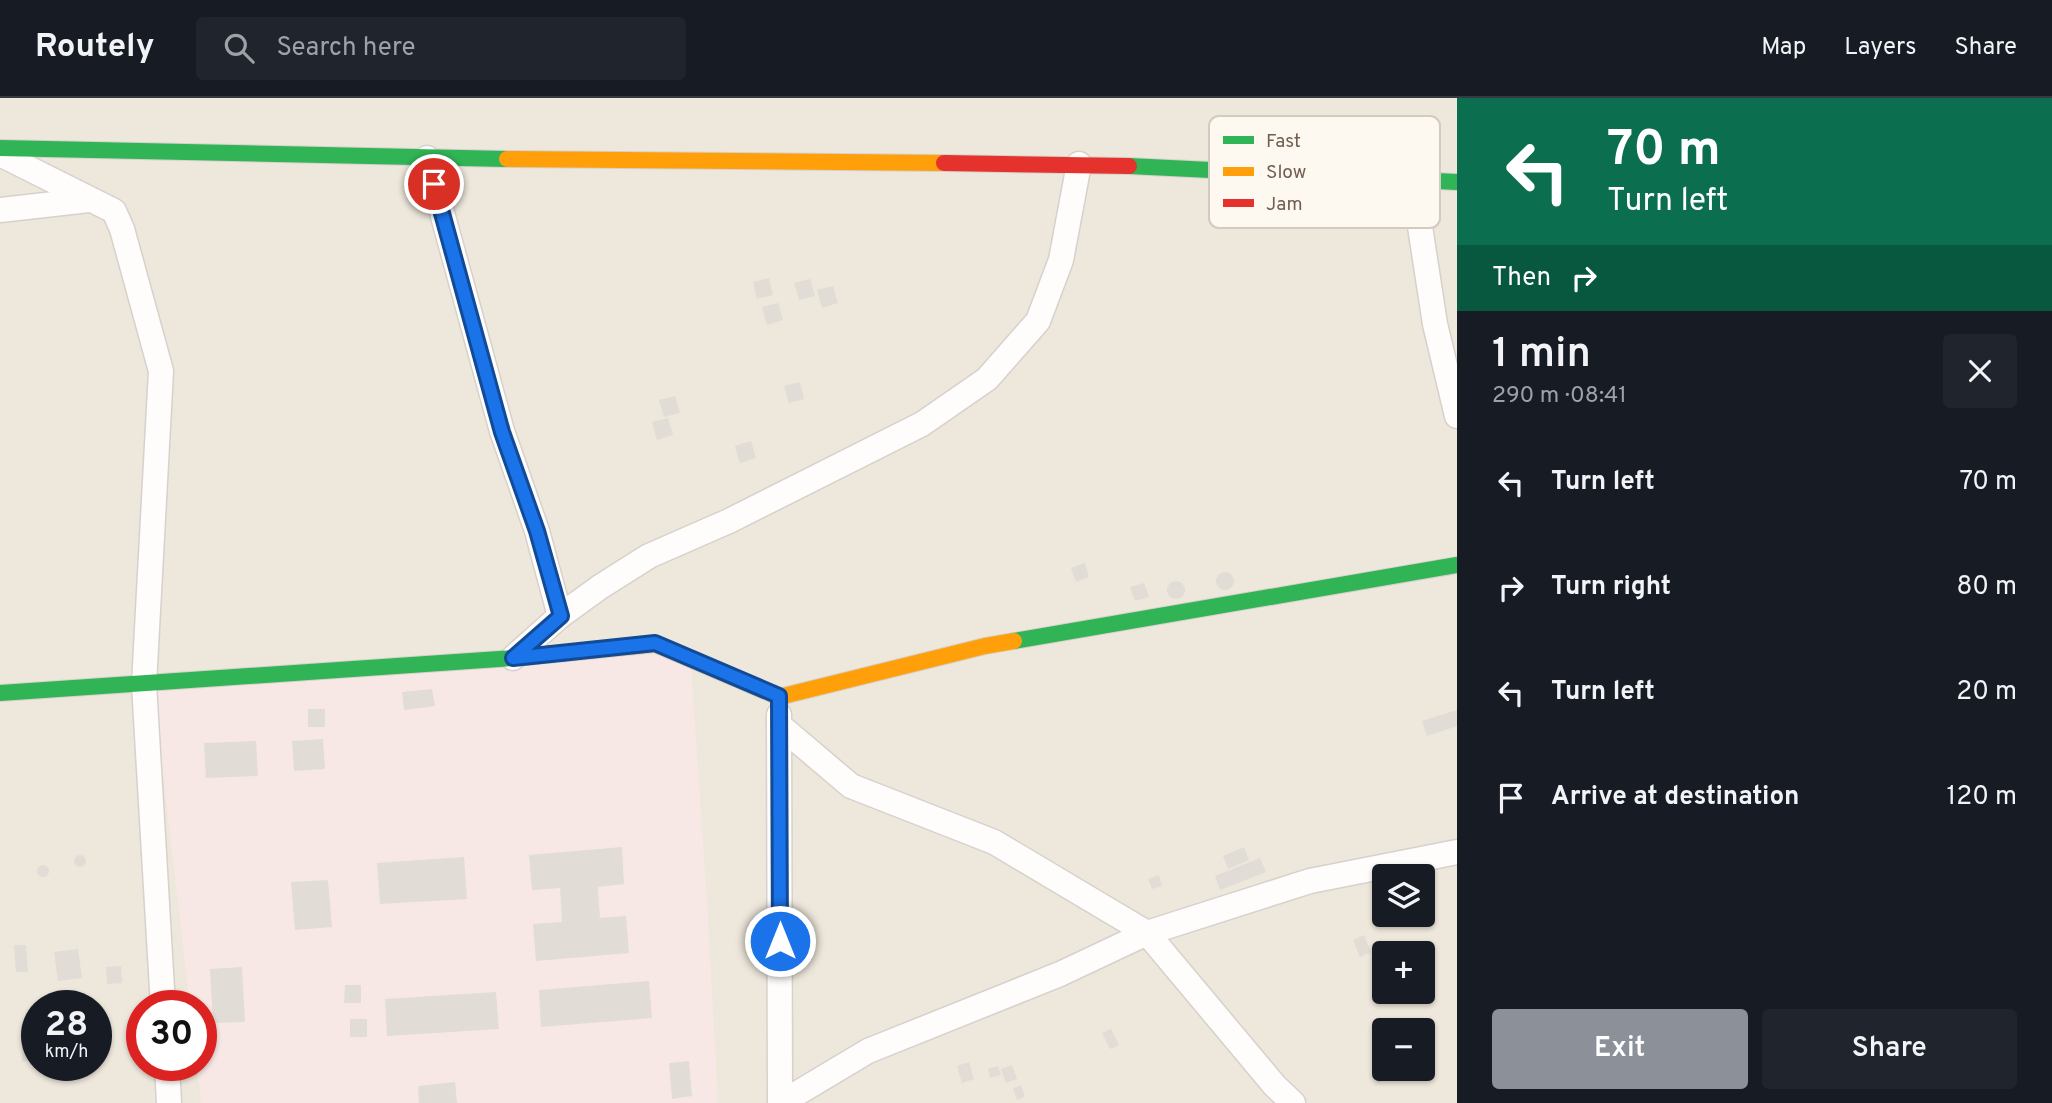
<!DOCTYPE html>
<meta charset="utf-8">
<style>
body{margin:0;font-family:Overpass,sans-serif;background:#20242c;color:#f1f3f6;height:100vh;display:flex;flex-direction:column;font-size:26px;white-space:nowrap}
*{box-sizing:border-box;margin:0}
p{font-size:23px;color:#9ea1a6}
.icon{flex:none;width:38px;height:38px;fill:none;stroke:currentColor;stroke-width:2;stroke-linecap:round;stroke-linejoin:round}
.map{position:relative;flex:1;overflow:hidden}
.sheet{display:flex;flex-direction:column;background:#171b24;width:595px}
.sheet>*{flex:none}
.banner{background:#0b6e4f;color:#fff;overflow:hidden}
.fabs{position:absolute;left:1372px;top:766px;display:grid;gap:14px}
.fabs a{display:grid;place-items:center;width:63px;height:63px;border-radius:7px;background:#171b24;box-shadow:0 2px 5px #0004;font-size:35px}
.speed{position:absolute;left:21px;top:892px;display:flex;gap:14px;font-size:35px;font-weight:700;text-align:center}
.speed>*{display:grid;place-content:center;width:91px;height:91px;border-radius:50%;background:#171b24;box-shadow:0 2px 5px #0004;line-height:1}
.speed small{font-size:18px;font-weight:400}
.speed .limit{border:10px solid #d22;background:#fff;color:#111}
.pin{position:absolute;display:grid;place-items:center;width:60px;height:60px;color:#fff;margin:-30px;border:4px solid #fff;border-radius:50%;box-shadow:0 2px 7px #0007}
.me{position:absolute;width:77px;margin:-38px;rotate:0deg;stroke-linejoin:round;filter:drop-shadow(0 0 5px #0008)}
.turn{display:flex;align-items:center;gap:24px;height:147px;padding:0 35px;font-size:32px}
.turn .icon{width:91px;height:91px;stroke-width:2.5}
.turn b{display:block;font-size:49px;line-height:60px}
.then{display:flex;align-items:center;height:66px;padding:0 35px;background:#0003;gap:14px;font-size:26px}
.round{display:grid;place-items:center;flex:none;width:74px;height:74px;border-radius:7px;background:#20242c}
.overview{display:flex;align-items:center;justify-content:space-between;height:119px;padding:0 35px}
h1{font-size:42px;font-weight:600;line-height:52px}
.cta{display:flex;gap:14px;margin-top:auto;padding:14px 35px}
.cta a{flex:1;height:80px;border-radius:7px;background:#8c9099;color:#fff;font-size:28px;font-weight:600;line-height:80px;text-align:center}
.cta a+a{background:#20242c;color:#f1f3f6}
ul{padding:0;list-style:none}
li{display:flex;align-items:center;gap:21px;height:105px;padding:0 35px}
li div{flex:1}
li b{display:block;font-size:26px}
li em{font-style:normal}
header{display:flex;align-items:center;gap:42px;box-sizing:border-box;height:98px;padding:0 35px;background:#171b24;border-bottom:2px solid #363941}
header strong{font-size:33px}
nav{display:flex;gap:38px;margin-inline-start:auto;font-size:24px}
.search{width:490px;height:63px;background:#20242c;display:flex;align-items:center;gap:18px;box-sizing:border-box;padding:0 24px;border-radius:7px;color:#9ea1a6;font-size:26px}
main{display:flex;flex:1;min-height:0}
.map>svg:first-child{display:block}
.residential{fill:#eee7dc;fill-rule:evenodd}
.medical{fill:#f7e8e6}
.building{fill:#e1dcd5}
.lines{fill:none;stroke-linecap:round;stroke-linejoin:round}
.street-casing{stroke:#d6d1cc;stroke-width:27}
.fast-casing{stroke:#d6d1cc;stroke-width:18}
.slow-casing{stroke:#d6d1cc;stroke-width:18}
.jam-casing{stroke:#d6d1cc;stroke-width:18}
.street{stroke:#fefdfc;stroke-width:24}
.fast{stroke:#30b455;stroke-width:16}
.slow{stroke:#ff9f0a;stroke-width:16}
.jam{stroke:#e5322d;stroke-width:16}
.route-casing{stroke:#114b97;stroke-width:18}
.route{stroke:#1a73e8;stroke-width:12}
.key{fill:#fdf9f0;stroke:#d3cac0;stroke-width:2}
.key-label{font-size:19px;fill:#725e50}
</style>
<header>
<strong>Routely</strong>
<div class="search"><svg class="icon" aria-label="search" viewBox="0 0 24 24"><circle cx="10" cy="10" r="6"/><path d="M15 15l6 6"/></svg>Search here</div>
<nav><a>Map</a><a>Layers</a><a>Share</a></nav>
</header>
<main>
<div class="map">
<svg width="1457" height="1005" viewBox="0 0 1457 1005">
<rect width="100%" height="100%" fill="#f6f4ee"/>
<path class="residential" d="M0,0H1457V1005H0ZM1384,779H1423V817H1384ZM1384,856H1423V894H1384ZM37,908H96V968H37ZM142,908H201V968H142ZM1384,933H1423V971H1384Z"/>
<path class="medical" d="M690,554L707,804L718,1005H201L197,968H201V908H190L153,589Z"/>
<g class="building">
<path d="M769,180L773,197L757,201L753,184Z"/>
<path d="M810,181L815,198L799,202L794,185Z"/>
<path d="M833,188L838,205L822,210L817,192Z"/>
<path d="M778,205L783,222L767,227L762,209Z"/>
<path d="M800,284L804,301L789,305L784,288Z"/>
<path d="M675,298L680,315L664,319L659,302Z"/>
<path d="M668,320L673,337L657,342L652,324Z"/>
<path d="M751,343L756,360L740,365L735,348Z"/>
<path d="M1085,465L1089,479L1076,484L1071,470Z"/>
<circle cx="1225" cy="483" r="9"/>
<circle cx="1176" cy="492" r="9"/>
<path d="M1144,485L1149,499L1135,503L1130,489Z"/>
<path d="M432,591L435,608L404,612L402,594Z"/>
<rect x="308" y="611" width="17" height="18"/>
<path d="M1457,612V628L1427,638L1422,623Z"/>
<path d="M323,641L325,671L294,673L292,643Z"/>
<path d="M256,643L258,678L206,680L204,645Z"/>
<path d="M622,749L624,786L598,789L600,820L626,818L629,855L536,863L533,826L562,824L560,790L532,792L529,757Z"/>
<path d="M1244,749L1249,762L1228,771L1223,758Z"/>
<circle cx="80" cy="763" r="6"/>
<path d="M464,759L467,801L380,806L377,765Z"/>
<path d="M1260,760L1266,774L1220,792L1215,778Z"/>
<circle cx="43" cy="773" r="6"/>
<path d="M1159,777L1162,788L1152,791L1148,781Z"/>
<path d="M328,782L332,829L295,832L291,784Z"/>
<path d="M1364,837L1371,854L1360,859L1353,842Z"/>
<path d="M14,847H26L28,874H16Z"/>
<path d="M78,851L82,880L58,883L54,854Z"/>
<path d="M121,868L122,885L107,886L106,869Z"/>
<path d="M242,869L245,924L213,925L210,871Z"/>
<path d="M649,883L652,920L541,929L539,892Z"/>
<path d="M345,887H361V905H344Z"/>
<path d="M496,894L499,931L387,938L385,901Z"/>
<rect x="350" y="921" width="17" height="18"/>
<path d="M32,924L36,961L22,964L21,926Z"/>
<path d="M1111,931L1119,947L1110,951L1102,935Z"/>
<path d="M689,963L692,998L672,1001L669,965Z"/>
<path d="M969,964L974,981L962,985L957,968Z"/>
<path d="M1429,965L1434,981L1424,984L1419,971H1423V968Z"/>
<path d="M1012,967L1017,981L1006,985L1001,971Z"/>
<path d="M998,968L1001,977L990,980L988,971Z"/>
<path d="M1384,968L1388,982L1378,985L1374,972Z"/>
<path d="M455,984L457,1005H419L418,988Z"/>
<path d="M1021,987L1025,999L1017,1002L1013,990Z"/>
</g>
<g class="lines">
<defs>
<g id="street">
<path d="M0,56L114,113L122,131L161,273L144,586L163,908"/>
<path d="M427,60L502,333L537,433L560,518"/>
<path d="M1413,83L1435,226L1457,318"/>
<path d="M0,112L89,102"/>
<path d="M513,560L560,518L600,489L649,458L729,423L922,326L987,281L1038,223L1061,162L1079,66"/>
<path d="M779,617L780,1005"/>
<path d="M779,627L851,688L994,744L1147,835L1275,988L1293,1005"/>
<path d="M167,968L169,1005"/>
<path d="M781,1005L868,953L1060,876L1147,835L1310,783L1457,754"/>
</g>
<g id="fast">
<path d="M0,50L507,61"/>
<path d="M1129,68L1457,84"/>
<path d="M1014,543L1457,467"/>
<path d="M0,595L513,560L567,555"/>
</g>
<g id="slow">
<path d="M507,61L944,65"/>
<path d="M567,555L655,546L779,599L985,548L1014,543"/>
</g>
<path id="jam" d="M944,65L1129,68"/>
</defs>
<use href="#street" class="street-casing"/>
<use href="#fast" class="fast-casing"/>
<use href="#slow" class="slow-casing"/>
<use href="#jam" class="jam-casing"/>
<use href="#street" class="street"/>
<use href="#fast" class="fast"/>
<use href="#slow" class="slow"/>
<use href="#jam" class="jam"/>
</g>
<g class="lines">
<defs>
<path id="route" d="M434,86L502,334L537,433L561,518L513,560L655,545L779,598L780,843"/>
</defs>
<use href="#route" class="route-casing"/>
<use href="#route" class="route"/>
</g>
<rect x="1209" y="18" width="231" height="112" rx="10" class="key"/>
<rect x="1223" y="38" width="31" height="8" fill="#30b455"/>
<rect x="1223" y="69" width="31" height="9" fill="#ff9f0a"/>
<rect x="1223" y="101" width="31" height="8" fill="#e5322d"/>
<g class="key-label">
<text x="1266" y="49">Fast</text>
<text x="1266" y="80">Slow</text>
<text x="1266" y="112">Jam</text>
</g>
</svg>
<div class="fabs">
<a><svg class="icon" aria-label="layers" viewBox="0 0 24 24"><path d="M12 4l9 5-9 5-9-5zM3 14l9 5 9-5"/></svg></a>
<a>+</a>
<a>−</a>
</div>
<div class="speed"><div>28<small>km/h</small></div><div class="limit">30</div></div>
<div class="pin" style="left:434px;top:86px;background:#d93025"><svg class="icon" aria-label="arrive" viewBox="0 0 24 24"><path d="M6 21V4h12l-3 4 3 4H6"/></svg></div>
<svg class="me" style="left:780px;top:843px" viewBox="-20 -20 40 40"><circle r="17" fill="#1a73e8" stroke="#fff" stroke-width="3"/><path d="M0-11L8 9 0 5-8 9z" fill="#fff"/></svg>
</div>
<section class="sheet">
<div class="banner">
<div class="turn"><svg class="icon" aria-label="left" viewBox="0 0 24 24"><path d="M17 20v-9H6M10 6l-5 5 5 5"/></svg><div><b>70 m</b>Turn left</div></div>
<div class="then">Then<svg class="icon" aria-label="right" viewBox="0 0 24 24"><path d="M7 20v-9h11M14 6l5 5-5 5"/></svg></div>
</div>
<div class="overview"><div><h1>1 min</h1><p>290 m · 08:41</p></div><a class="round"><svg class="icon" aria-label="close" viewBox="0 0 24 24"><path d="M6 6l12 12M18 6L6 18"/></svg></a></div>
<ul>
<li><svg class="icon" aria-label="left" viewBox="0 0 24 24"><path d="M17 20v-9H6M10 6l-5 5 5 5"/></svg><div><b>Turn left</b></div><em>70 m</em></li>
<li><svg class="icon" aria-label="right" viewBox="0 0 24 24"><path d="M7 20v-9h11M14 6l5 5-5 5"/></svg><div><b>Turn right</b></div><em>80 m</em></li>
<li><svg class="icon" aria-label="left" viewBox="0 0 24 24"><path d="M17 20v-9H6M10 6l-5 5 5 5"/></svg><div><b>Turn left</b></div><em>20 m</em></li>
<li><svg class="icon" aria-label="arrive" viewBox="0 0 24 24"><path d="M6 21V4h12l-3 4 3 4H6"/></svg><div><b>Arrive at destination</b></div><em>120 m</em></li>
</ul>
<div class="cta"><a>Exit</a><a>Share</a></div>
</section>
</main>
